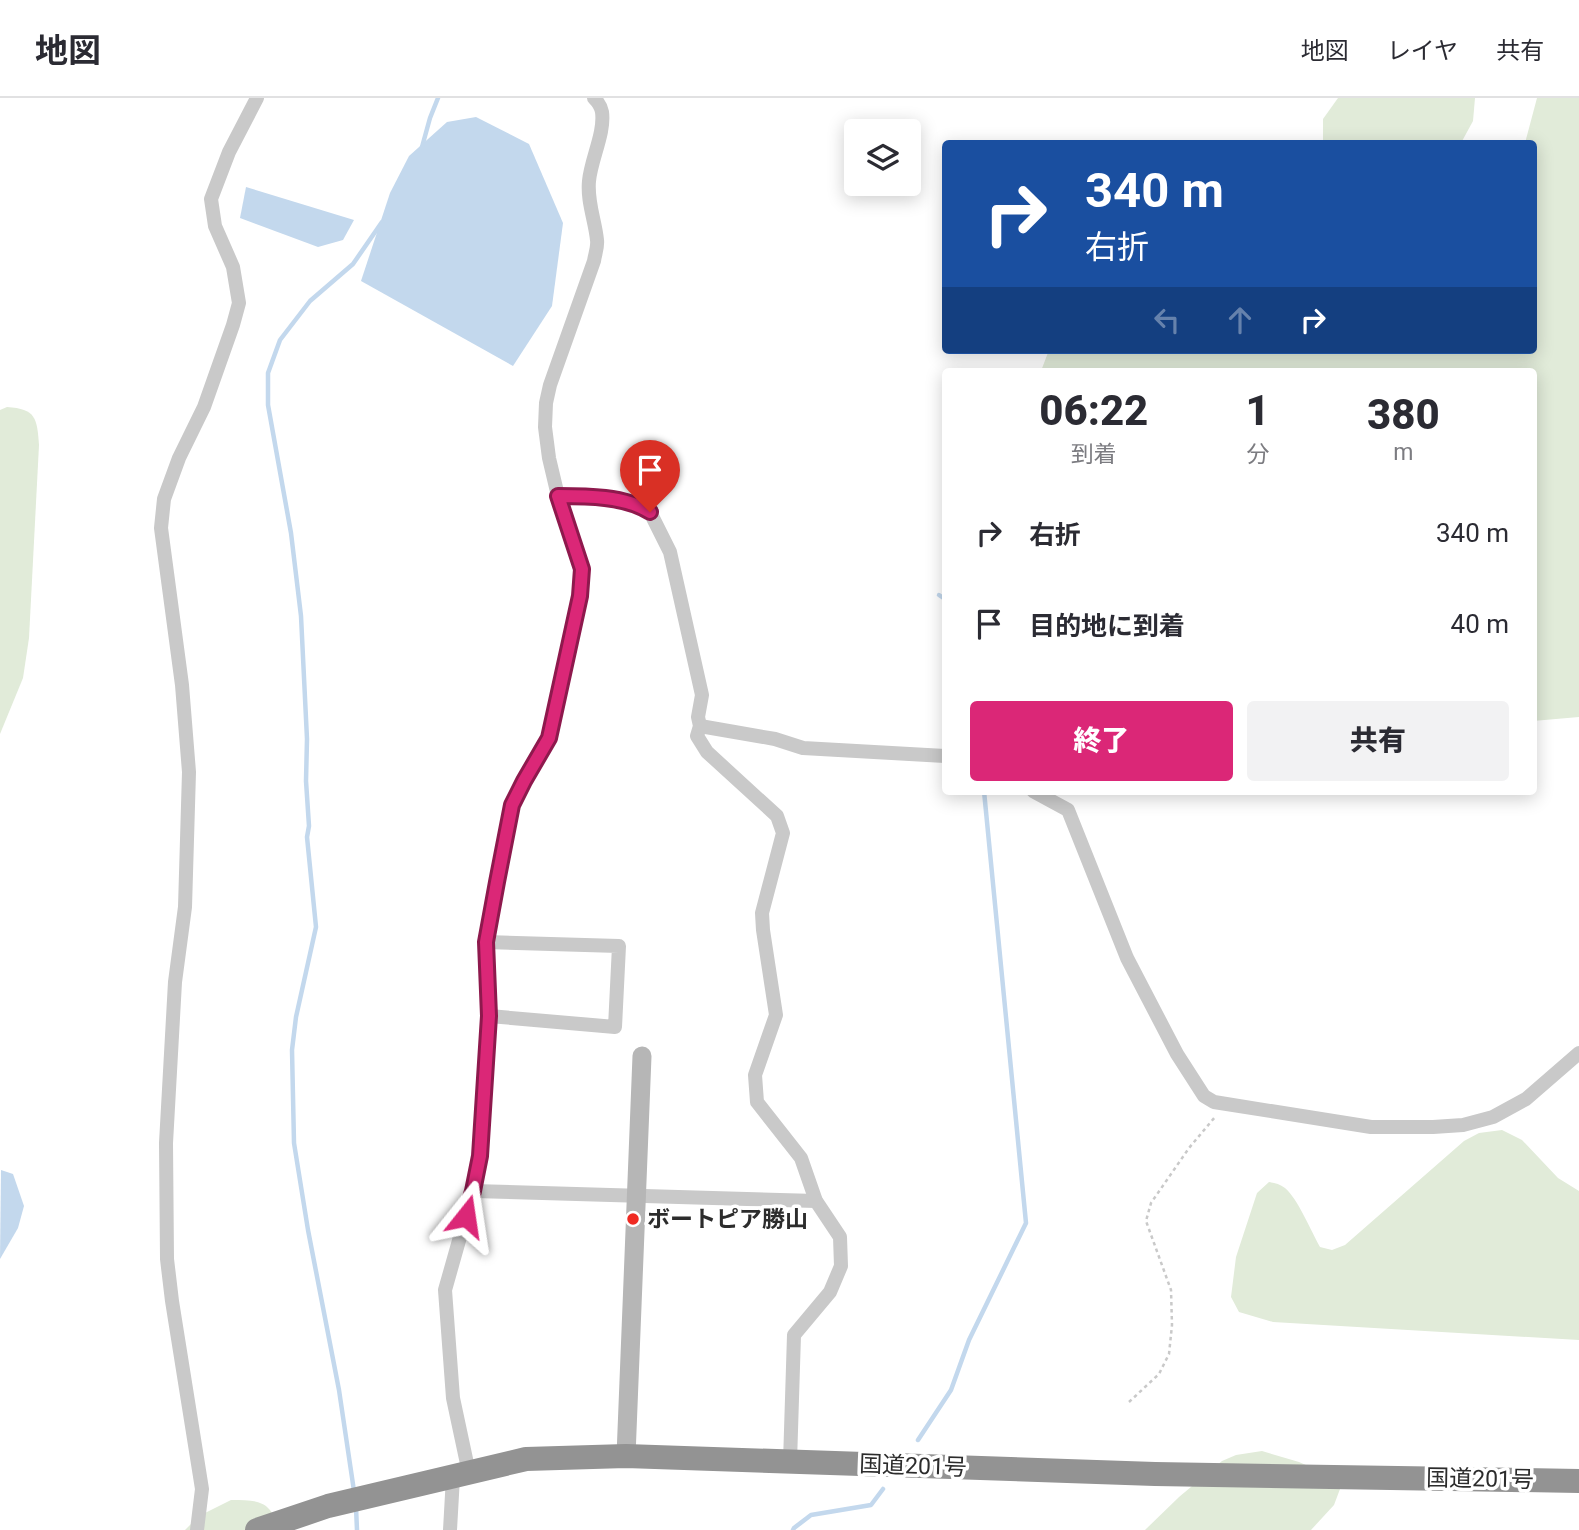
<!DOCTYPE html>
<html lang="ja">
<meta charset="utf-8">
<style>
body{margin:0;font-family:Roboto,"Noto Sans JP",sans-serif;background:#f2f2f3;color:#2b2b33;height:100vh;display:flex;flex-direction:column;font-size:26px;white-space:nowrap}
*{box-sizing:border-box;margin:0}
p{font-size:23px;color:#7c7c81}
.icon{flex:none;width:38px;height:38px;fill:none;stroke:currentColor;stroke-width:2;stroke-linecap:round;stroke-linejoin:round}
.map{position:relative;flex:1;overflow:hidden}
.side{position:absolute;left:942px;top:270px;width:595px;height:427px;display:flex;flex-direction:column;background:#fff;border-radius:7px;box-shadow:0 4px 18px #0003}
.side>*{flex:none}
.hud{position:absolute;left:942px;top:42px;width:595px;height:214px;border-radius:7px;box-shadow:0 4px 18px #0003;background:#1a4fa0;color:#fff;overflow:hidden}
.fabs{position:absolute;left:844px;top:21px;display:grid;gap:14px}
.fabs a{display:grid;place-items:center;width:77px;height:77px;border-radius:7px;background:#fff;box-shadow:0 4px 18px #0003;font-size:35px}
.pin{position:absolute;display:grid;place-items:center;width:60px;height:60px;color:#fff;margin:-72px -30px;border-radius:50% 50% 50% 0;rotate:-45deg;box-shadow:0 0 7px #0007}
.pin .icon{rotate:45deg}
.me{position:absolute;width:77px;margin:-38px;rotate:15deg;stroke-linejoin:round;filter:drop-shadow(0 0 5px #0008)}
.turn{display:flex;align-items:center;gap:24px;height:147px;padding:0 28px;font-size:32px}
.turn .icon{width:91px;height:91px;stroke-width:2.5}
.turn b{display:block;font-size:49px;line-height:60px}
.lanes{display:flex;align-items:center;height:66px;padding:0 28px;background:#0003;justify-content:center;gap:35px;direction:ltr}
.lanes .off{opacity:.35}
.eta{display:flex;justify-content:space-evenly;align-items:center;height:119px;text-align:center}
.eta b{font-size:42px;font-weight:800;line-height:49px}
.cta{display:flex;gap:14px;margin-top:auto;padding:14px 28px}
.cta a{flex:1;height:80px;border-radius:7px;background:#db2777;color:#fff;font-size:28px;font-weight:800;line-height:80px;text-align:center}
.cta a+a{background:#f2f2f3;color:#2b2b33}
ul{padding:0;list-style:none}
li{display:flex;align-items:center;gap:21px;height:91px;padding:0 28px}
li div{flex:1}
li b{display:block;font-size:26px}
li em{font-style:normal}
header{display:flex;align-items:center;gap:42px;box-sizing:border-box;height:98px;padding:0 35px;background:#fff;border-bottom:2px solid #e1e1e2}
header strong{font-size:33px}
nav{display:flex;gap:38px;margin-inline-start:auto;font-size:24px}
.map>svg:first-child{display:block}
.green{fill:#e1ebd9}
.water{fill:#c3d8ed}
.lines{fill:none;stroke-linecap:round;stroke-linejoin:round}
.stream{stroke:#c3d8ed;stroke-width:4.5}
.path{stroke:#c9c9c9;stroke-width:2.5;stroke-dasharray:3.5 3.5;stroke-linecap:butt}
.street{stroke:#c9c9c9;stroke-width:14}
.secondary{stroke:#b6b6b6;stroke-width:19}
.highway{stroke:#939393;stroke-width:24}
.route-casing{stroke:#8e194d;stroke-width:18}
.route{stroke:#db2777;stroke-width:12}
.poi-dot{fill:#f02a22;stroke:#fff;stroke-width:2.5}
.labels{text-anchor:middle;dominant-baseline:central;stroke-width:7;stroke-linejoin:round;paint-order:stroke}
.poi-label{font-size:23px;font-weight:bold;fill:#2c2c2c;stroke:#fff;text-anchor:start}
.street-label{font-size:23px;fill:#2c2c2c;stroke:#fff}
</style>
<header>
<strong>地図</strong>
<nav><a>地図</a><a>レイヤ</a><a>共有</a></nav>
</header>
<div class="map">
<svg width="1579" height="1432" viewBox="0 0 1579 1432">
<rect width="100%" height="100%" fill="#fff"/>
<g class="green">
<path d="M1338,0H1475L1473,23L1461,45H1323V21Z"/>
<path d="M1537,0H1579V619L1533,623V273H1041L1049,252H1533V46L1525,45Z"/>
<path d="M7,309C36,311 37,320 39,347L29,540L23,580L0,636V312Z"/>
<path d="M1502,1032L1522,1042L1558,1080L1579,1093V1242L1273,1224L1239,1214L1231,1199L1236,1159L1257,1095L1269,1084C1275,1085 1280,1086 1285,1090C1298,1101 1311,1133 1320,1149L1332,1152L1345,1147L1464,1043L1479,1035Z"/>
<path d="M1262,1353L1299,1364L1324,1375L1340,1391L1334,1407L1311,1432H1145L1179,1399L1222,1363L1236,1357Z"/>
<path d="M231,1402C258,1402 271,1402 279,1432H185L199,1418Z"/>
</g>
<g class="water">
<path d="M476,19L529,46L563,125L552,208L513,268L361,183L390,95L409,58L447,24Z"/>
<path d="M246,89L354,122L343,142L318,149L240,120Z"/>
<path d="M1,1072L13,1076L24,1108L18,1130L0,1161Z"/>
</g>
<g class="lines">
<g class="stream">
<path d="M422,49L430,20L438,0"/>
<path d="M939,497L945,501"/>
<path d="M918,1342L951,1292L969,1242L1026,1125L984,693"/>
<path d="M354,1393L339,1292L308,1132L294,1045L292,952L296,919L316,829L307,739L309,728L306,683L307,641L301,518L291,435L268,307V275L280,242L310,203L353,166L382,124"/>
<path d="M356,1409L357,1432"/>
<path d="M793,1432L794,1430L811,1417L871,1407L883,1391"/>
</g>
<path class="path" d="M1129,1304L1159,1276L1169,1256L1172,1227L1171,1192L1146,1123L1151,1105L1189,1050L1215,1019"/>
<g class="street">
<path d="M558,398L592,399L639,407L650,414L670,454L702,597L698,619L700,628L697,638L707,654L777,718L783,735L762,815L763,832L776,917L755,977L757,1004L801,1060L816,1103L840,1139L841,1168L830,1194L794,1237L790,1364"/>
<path d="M700,628L775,641L803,650L945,658"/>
<path d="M1033,693L1068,712L1127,860L1177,956L1204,998L1214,1004L1371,1029H1433L1463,1027L1493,1019L1526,1001L1579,955"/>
<path d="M486,844L619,848L615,929L489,918"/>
<path d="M473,1093L816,1103"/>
<path d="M469,1375L453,1300L445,1192L473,1093L480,1057L489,918L486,844L512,707L524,683L549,640L580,498L582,471L558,398L549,360L545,329L546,305L550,287L594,163C595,156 598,149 597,142C595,122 587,104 589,83C591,61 605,35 602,14C601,8 598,4 594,0"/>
<path d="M197,1432L202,1391L172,1203L167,1161L166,1045L175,884L185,809L189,674L182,587L161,430L164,401L179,360L204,309L233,227L239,205L233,169L215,128L211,101L229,54L257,0"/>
<path d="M450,1432L453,1379"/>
</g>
<path class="secondary" d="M626,1358L642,958"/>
<path class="highway" d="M257,1432L328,1408L526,1361L626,1358L1155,1376L1579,1383"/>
</g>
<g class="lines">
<defs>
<path id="route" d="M466,1118L473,1093L480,1058L489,918L486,844L497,784L512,707L524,683L549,640L580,498L582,471L558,398C586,398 625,398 650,414"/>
</defs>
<use href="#route" class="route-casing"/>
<use href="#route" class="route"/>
</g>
<circle class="poi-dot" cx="633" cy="1121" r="7"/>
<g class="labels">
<g class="poi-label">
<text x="647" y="1121">ボートピア勝山</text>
</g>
<g class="street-label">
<text transform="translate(913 1368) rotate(2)">国道201号</text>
<text transform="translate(1480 1381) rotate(1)">国道201号</text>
</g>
</g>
</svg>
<div class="fabs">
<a><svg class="icon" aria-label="layers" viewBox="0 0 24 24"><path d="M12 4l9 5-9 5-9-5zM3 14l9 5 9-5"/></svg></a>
</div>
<div class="pin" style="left:650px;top:414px;background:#d93025"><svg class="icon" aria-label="arrive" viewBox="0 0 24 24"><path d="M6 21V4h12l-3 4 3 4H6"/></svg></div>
<svg class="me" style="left:466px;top:1118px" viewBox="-20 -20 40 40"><path d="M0-17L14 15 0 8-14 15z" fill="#db2777" stroke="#fff" stroke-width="4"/></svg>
<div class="hud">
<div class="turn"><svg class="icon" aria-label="right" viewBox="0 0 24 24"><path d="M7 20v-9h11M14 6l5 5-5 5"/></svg><div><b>340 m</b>右折</div></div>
<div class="lanes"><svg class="icon off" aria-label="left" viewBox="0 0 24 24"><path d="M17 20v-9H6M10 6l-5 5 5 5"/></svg><svg class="icon off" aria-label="ahead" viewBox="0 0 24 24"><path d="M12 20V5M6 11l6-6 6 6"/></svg><svg class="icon" aria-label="right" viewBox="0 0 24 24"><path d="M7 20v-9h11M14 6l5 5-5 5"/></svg></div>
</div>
<section class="side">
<div class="eta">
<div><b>06:22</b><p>到着</p></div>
<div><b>1</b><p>分</p></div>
<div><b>380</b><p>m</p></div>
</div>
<ul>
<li><svg class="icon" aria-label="right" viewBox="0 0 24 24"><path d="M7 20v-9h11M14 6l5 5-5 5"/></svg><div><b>右折</b></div><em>340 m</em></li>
<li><svg class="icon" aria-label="arrive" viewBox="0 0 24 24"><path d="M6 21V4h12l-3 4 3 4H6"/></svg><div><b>目的地に到着</b></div><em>40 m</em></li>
</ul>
<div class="cta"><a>終了</a><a>共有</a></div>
</section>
</div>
